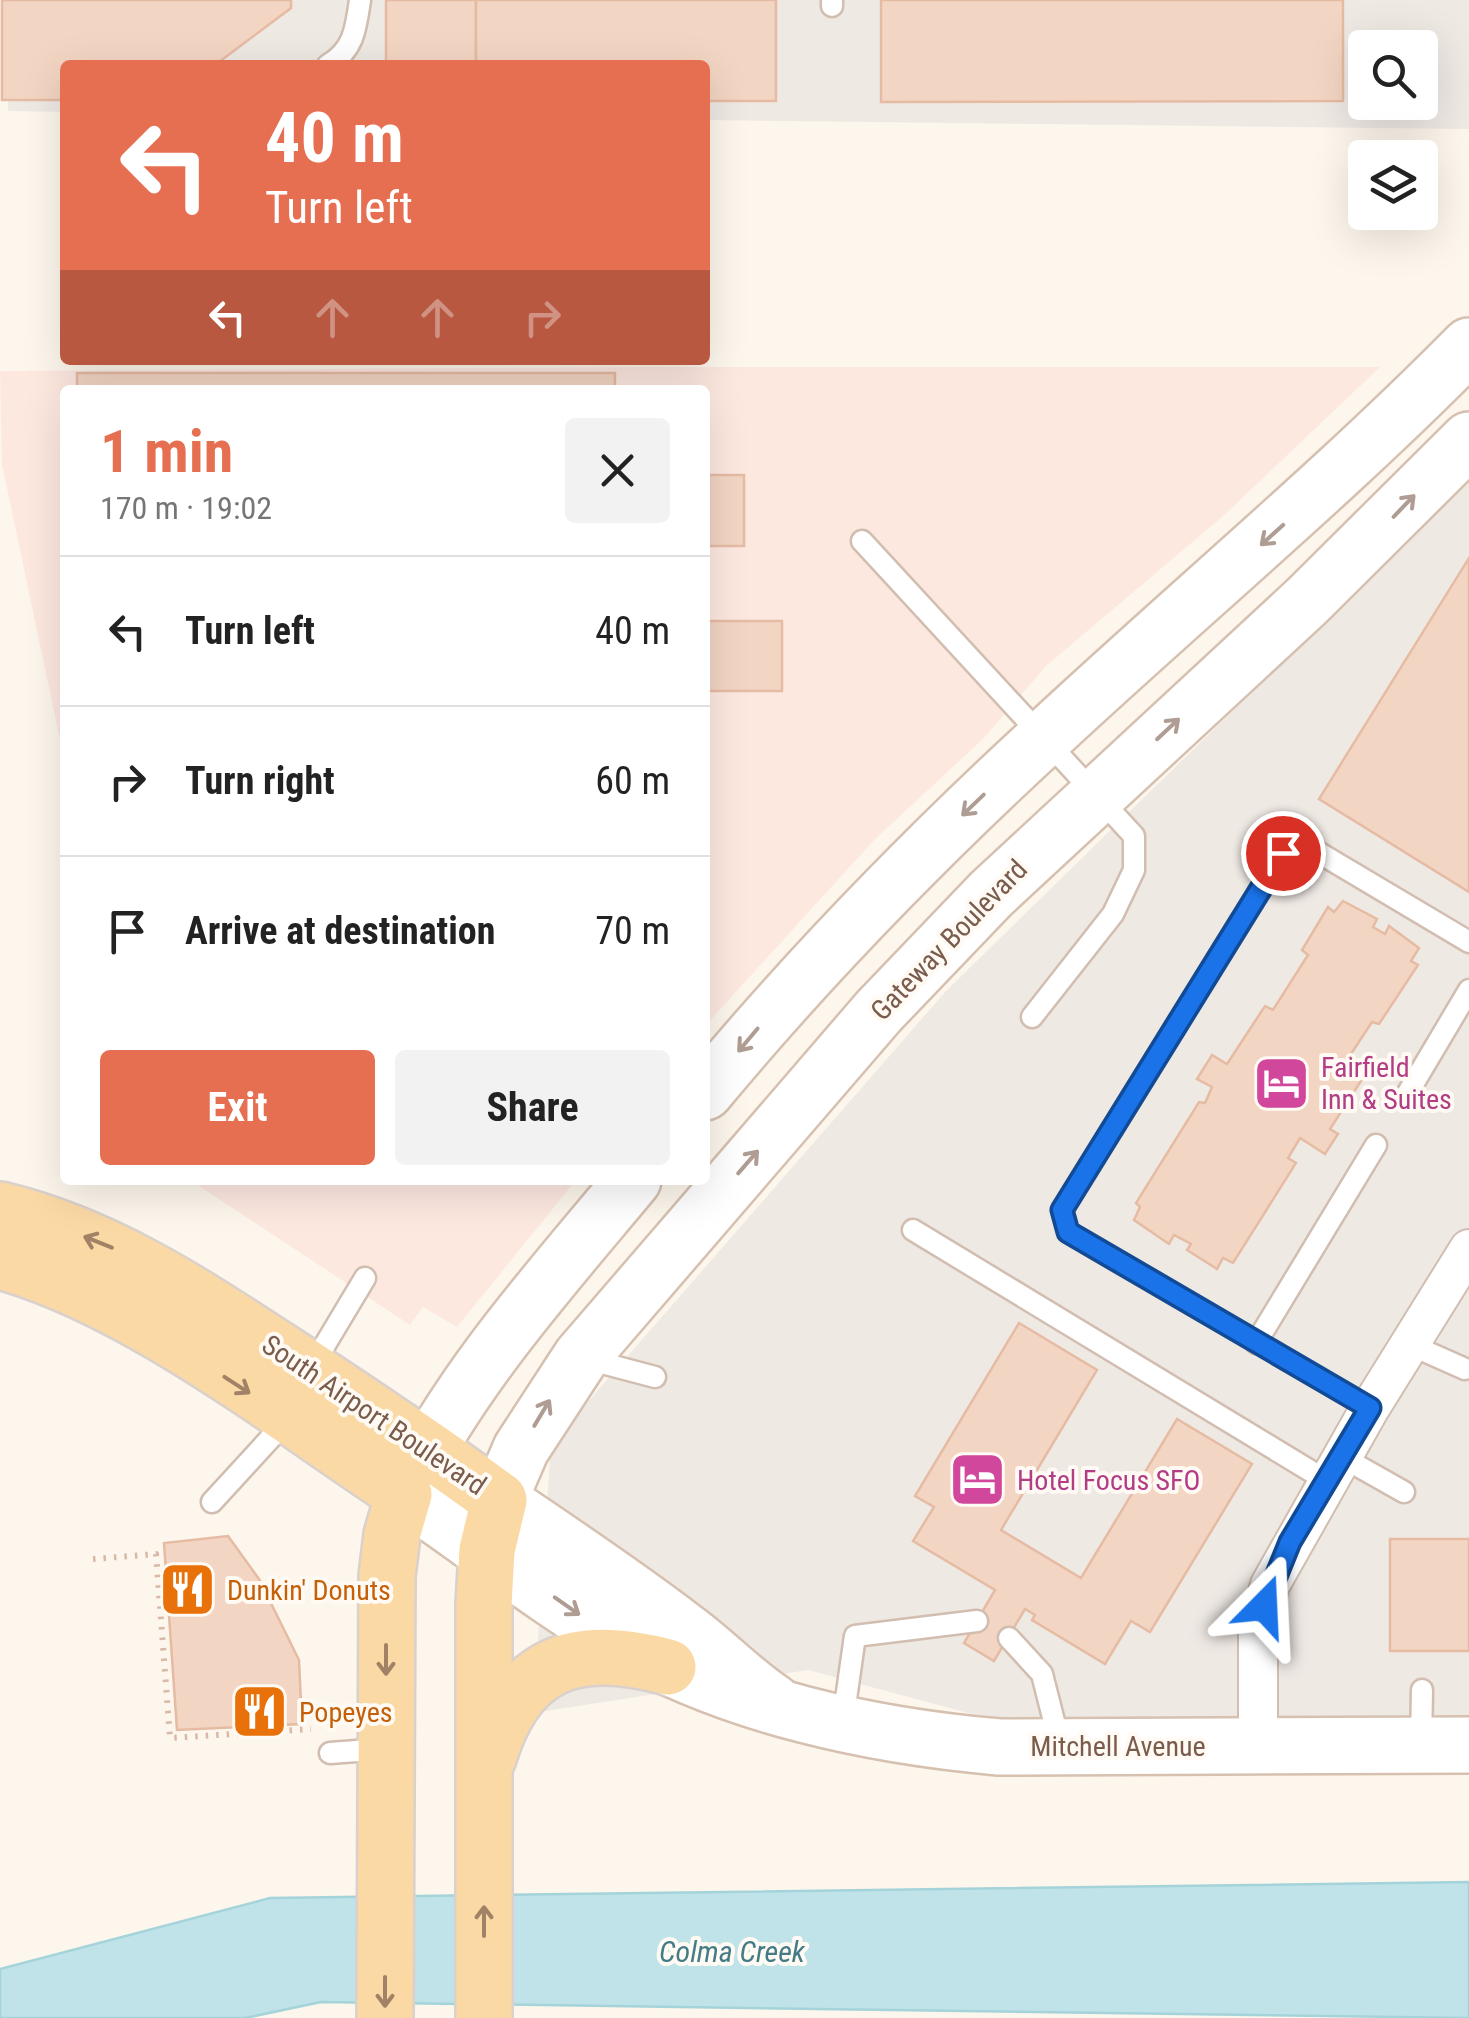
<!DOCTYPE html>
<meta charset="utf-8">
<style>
body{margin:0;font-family:"Roboto Condensed",sans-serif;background:#f2f2f2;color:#222;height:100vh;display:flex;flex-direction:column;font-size:38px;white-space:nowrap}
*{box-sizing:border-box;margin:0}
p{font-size:32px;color:#767676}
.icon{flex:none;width:55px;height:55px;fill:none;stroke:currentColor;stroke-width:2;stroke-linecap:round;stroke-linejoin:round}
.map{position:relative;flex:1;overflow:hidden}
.side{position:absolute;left:60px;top:385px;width:650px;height:800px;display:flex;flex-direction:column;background:#fff;border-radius:10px;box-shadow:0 10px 40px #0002}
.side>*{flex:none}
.banner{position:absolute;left:60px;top:60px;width:650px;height:305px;border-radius:10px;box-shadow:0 10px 40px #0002;background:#e76f51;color:#fff;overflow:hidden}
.controls{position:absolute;left:1348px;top:30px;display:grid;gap:20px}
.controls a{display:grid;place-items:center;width:90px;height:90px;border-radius:10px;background:#fff;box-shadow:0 10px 40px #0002;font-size:50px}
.pin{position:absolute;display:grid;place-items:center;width:85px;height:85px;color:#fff;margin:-42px;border:5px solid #fff;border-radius:50%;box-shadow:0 2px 10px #0007}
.me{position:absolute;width:110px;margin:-55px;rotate:21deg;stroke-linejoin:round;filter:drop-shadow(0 0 8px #0008)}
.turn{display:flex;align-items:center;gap:35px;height:210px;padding:0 40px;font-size:45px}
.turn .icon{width:130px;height:130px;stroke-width:2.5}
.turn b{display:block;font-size:70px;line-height:85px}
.lanes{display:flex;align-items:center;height:95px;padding:0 40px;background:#0003;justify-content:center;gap:50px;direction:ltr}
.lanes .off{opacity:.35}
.round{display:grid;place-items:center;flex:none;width:105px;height:105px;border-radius:10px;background:#f2f2f2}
.overview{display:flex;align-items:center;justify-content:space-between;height:170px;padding:0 40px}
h1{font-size:60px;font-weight:700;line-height:75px;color:#e76f51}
.cta{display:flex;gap:20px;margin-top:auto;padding:20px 40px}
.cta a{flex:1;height:115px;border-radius:10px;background:#e76f51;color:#fff;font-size:40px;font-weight:700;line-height:115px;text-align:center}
.cta a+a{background:#f2f2f2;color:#222}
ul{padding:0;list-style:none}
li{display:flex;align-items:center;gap:30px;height:150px;padding:0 40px;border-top:2px solid #e0e0e0}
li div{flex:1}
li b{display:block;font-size:38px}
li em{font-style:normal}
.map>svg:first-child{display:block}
.commercial{fill:#fde8e0}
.industrial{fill:#efe9e4;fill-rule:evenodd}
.water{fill:#bfe3e8;stroke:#a5d3da;stroke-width:2.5}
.building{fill:#f3d5c3;stroke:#e6bba3;stroke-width:2.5}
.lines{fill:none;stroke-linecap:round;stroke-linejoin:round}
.lane-casing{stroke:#d1beb0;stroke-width:25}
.street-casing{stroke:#d1beb0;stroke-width:42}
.secondary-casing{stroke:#d6c0b0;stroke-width:60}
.primary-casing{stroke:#dad1cd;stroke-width:60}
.path{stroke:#d9b8a5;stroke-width:6;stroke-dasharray:2.5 8;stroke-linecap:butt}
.lane{stroke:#fff;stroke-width:20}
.street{stroke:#fff;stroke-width:38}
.secondary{stroke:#fff;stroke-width:55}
.primary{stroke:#fbd9a5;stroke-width:55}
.oneway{stroke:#af9d94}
.oneway2{stroke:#a18267}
.route-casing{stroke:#114b97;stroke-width:25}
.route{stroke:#1a73e8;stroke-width:18}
.labels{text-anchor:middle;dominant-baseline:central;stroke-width:8;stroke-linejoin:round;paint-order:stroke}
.street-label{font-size:28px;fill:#7a5c4d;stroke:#fffaf3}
.hotel-label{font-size:28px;fill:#b23c85;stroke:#fffaf3;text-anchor:start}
.food-label{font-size:28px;fill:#c56008;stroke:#fffaf3;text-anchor:start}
.water-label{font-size:30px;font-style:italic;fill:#437c86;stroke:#fffaf3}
</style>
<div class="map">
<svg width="1469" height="2018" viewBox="0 0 1469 2018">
<rect width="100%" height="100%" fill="#fdf6ec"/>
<g class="commercial">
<path d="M645,367H1380L1222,517L1046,666L983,739L875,839L705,1026V390H65V764L2,464L0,371Z"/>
<path d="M190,1180H576L457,1327L423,1307L410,1325Z"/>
</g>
<g class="industrial">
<path d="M12,0H1469V129L705,120V65H65V112L8,111ZM1365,48H1420V102H1365Z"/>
<path d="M1469,480V1715L998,1721L808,1670L533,1713L551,1444L947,990Z"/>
</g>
<path class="water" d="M1469,1882V2018L321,2002L245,2018H0V1969L270,1898Z"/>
<g class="building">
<path d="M2,0H291V8L215,65H65V100H2Z"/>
<rect x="386" y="0" width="90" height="65"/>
<path d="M476,0H776V101H705V65H476Z"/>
<path d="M881,0H1343V101L881,102Z"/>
<rect x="77" y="373" width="538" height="17"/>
<rect x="709" y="475" width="35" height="71"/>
<path d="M1469,558V892L1319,799Z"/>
<rect x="705" y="621" width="77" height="70"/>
<path d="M1343,901L1377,919L1373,927L1385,934L1389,926L1419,948L1411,961L1418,965L1379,1024L1372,1022L1349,1057L1368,1070L1330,1129L1338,1134L1325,1154L1300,1138L1288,1158L1296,1163L1233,1263L1223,1258L1217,1269L1187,1250L1191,1244L1174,1235L1169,1244L1134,1220L1140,1207L1136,1203L1199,1102L1205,1103L1212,1087L1197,1079L1212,1055L1227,1064L1265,1006L1273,1010L1308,955L1302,950L1328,907L1334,912Z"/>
<path d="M1019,1323L1097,1370L1001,1530L1081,1578L1177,1419L1252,1464L1150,1632L1131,1621L1105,1664L1032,1620L1035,1615L1025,1609L994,1661L964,1643L995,1590L913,1541L934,1507L915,1496Z"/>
<path d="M228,1536L259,1579L299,1660L302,1724L177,1730L164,1543Z"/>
<rect x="1390" y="1539" width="79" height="112"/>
</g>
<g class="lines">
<defs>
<g id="lane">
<path d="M832,6V0"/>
<path d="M328,65C354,50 356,28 360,0"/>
<path d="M862,541L1134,836V870L1113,914L1032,1017"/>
<path d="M1406,1096L1469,990"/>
<path d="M913,1230L1327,1481"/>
<path d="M1256,1343L1376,1145"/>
<path d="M1411,1345L1465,1369"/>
<path d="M587,1359L655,1377"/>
<path d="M311,1368L365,1278"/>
<path d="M1370,1408L1068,1232L1062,1210L1283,853L1306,845L1469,942"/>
<path d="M1342,1457L1404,1492"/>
<path d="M212,1502L288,1419"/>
<path d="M1009,1638L1042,1674L1060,1745"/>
<path d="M843,1720L855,1636L977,1621"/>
<path d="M1421,1743L1422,1690"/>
<path d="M330,1753L383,1749"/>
</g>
<path id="street" d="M1258,1746V1627L1270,1585L1370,1408L1469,1249"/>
<g id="secondary">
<path d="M705,1092C808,968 921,852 1040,742C1182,609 1332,485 1469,346"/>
<path d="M633,1180C549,1281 463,1376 404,1494C475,1542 545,1598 619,1641C730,1706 872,1736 999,1747L1469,1745"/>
<path d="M773,1702C740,1680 715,1652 683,1629C623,1583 561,1542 499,1500L521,1449L581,1357L879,1011L991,894L1307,601L1469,440"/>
</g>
<g id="primary">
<path d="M0,1210C104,1235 189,1291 278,1349C353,1398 427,1447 499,1500L487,1550L484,1605V2018"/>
<path d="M0,1261C136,1298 285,1416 404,1494L392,1535L387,1576L385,2018"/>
<path d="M488,1758C517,1661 576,1642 668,1667"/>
</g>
</defs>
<use href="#lane" class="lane-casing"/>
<use href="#street" class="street-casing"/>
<use href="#secondary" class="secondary-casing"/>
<use href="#primary" class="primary-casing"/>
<path class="path" d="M93,1559L156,1554L170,1738L311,1729"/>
<use href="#lane" class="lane"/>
<use href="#street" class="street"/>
<use href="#secondary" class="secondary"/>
<use href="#primary" class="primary"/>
</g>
<defs><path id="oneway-shaft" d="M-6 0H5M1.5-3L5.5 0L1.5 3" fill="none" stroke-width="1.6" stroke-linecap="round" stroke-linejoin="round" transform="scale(2.5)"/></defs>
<g class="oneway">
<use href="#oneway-shaft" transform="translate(1404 506) rotate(-46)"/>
<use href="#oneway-shaft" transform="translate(1272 535) rotate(138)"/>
<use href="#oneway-shaft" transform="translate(1168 729) rotate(-43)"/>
<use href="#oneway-shaft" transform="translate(973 805) rotate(136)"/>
<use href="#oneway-shaft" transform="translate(748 1040) rotate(130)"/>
<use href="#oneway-shaft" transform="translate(748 1162) rotate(-49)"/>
<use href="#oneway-shaft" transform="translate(542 1413) rotate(-59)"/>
<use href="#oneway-shaft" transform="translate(567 1606) rotate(35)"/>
</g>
<g class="oneway2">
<use href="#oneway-shaft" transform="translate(98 1242) rotate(-158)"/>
<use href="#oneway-shaft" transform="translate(237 1385) rotate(33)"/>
<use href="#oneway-shaft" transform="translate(386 1660) rotate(90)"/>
<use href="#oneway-shaft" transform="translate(484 1921) rotate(-90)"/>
<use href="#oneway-shaft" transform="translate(385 1992) rotate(90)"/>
</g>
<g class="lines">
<defs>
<path id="route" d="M1264,1606L1290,1542L1370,1408L1068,1232L1062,1210L1283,853"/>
</defs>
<use href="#route" class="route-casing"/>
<use href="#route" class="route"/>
</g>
<defs>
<symbol id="hotel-square" viewBox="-11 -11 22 22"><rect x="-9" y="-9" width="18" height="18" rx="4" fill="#d1479c" stroke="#fffaf3"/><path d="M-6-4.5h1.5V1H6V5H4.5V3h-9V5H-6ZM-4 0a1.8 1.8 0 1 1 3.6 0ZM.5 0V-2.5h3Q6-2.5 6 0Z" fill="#fff"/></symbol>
<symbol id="restaurant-square" viewBox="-11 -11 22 22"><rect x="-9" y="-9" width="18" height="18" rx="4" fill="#e8710a" stroke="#fffaf3"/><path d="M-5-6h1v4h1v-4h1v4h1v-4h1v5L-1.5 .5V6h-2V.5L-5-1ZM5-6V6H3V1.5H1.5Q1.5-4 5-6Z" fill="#fff"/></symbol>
</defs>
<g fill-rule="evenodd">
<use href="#hotel-square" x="1250" y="1052" width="63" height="63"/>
<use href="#hotel-square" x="946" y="1448" width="63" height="63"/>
<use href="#restaurant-square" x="156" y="1558" width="63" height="63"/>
<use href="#restaurant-square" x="228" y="1680" width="63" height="63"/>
</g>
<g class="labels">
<g class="street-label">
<text transform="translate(949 940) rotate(-46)">Gateway Boulevard</text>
<text transform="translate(374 1415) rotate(34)">South Airport Boulevard</text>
<text x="1118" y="1746">Mitchell Avenue</text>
</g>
<g class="hotel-label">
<text x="1321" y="1067">Fairfield<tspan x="1321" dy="32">Inn &amp; Suites</tspan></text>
<text x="1017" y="1480">Hotel Focus SFO</text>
</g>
<g class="food-label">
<text x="227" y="1590">Dunkin' Donuts</text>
<text x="299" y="1712">Popeyes</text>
</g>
<g class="water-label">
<text x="732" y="1951">Colma Creek</text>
</g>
</g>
</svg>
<div class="controls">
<a><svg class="icon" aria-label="search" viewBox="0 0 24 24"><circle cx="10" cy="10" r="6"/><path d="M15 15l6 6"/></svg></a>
<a><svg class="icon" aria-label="layers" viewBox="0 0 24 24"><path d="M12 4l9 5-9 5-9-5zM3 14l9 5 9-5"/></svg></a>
</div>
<div class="pin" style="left:1283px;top:853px;background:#d93025"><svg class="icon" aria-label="arrive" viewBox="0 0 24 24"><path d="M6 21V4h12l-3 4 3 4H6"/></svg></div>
<svg class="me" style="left:1264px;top:1606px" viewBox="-20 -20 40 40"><path d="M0-17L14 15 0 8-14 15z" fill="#1a73e8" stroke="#fff" stroke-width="4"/></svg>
<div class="banner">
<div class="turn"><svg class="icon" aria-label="left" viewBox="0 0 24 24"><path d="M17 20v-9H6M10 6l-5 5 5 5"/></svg><div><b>40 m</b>Turn left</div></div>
<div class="lanes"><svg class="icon" aria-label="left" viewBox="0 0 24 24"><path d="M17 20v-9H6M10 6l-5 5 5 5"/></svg><svg class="icon off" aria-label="ahead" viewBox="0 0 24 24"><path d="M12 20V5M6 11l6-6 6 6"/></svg><svg class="icon off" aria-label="ahead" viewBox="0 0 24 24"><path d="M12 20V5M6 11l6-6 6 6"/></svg><svg class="icon off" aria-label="right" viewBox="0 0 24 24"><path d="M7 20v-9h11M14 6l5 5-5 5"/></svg></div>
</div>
<section class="side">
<div class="overview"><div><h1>1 min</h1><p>170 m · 19:02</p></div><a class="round"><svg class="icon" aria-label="close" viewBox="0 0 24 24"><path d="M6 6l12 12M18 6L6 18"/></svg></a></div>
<ul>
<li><svg class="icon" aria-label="left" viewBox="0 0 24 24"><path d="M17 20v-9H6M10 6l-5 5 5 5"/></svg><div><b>Turn left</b></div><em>40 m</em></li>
<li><svg class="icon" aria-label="right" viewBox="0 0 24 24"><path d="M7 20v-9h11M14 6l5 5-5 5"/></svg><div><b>Turn right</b></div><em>60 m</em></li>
<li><svg class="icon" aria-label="arrive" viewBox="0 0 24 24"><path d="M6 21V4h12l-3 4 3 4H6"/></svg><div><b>Arrive at destination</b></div><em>70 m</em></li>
</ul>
<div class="cta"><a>Exit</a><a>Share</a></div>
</section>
</div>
